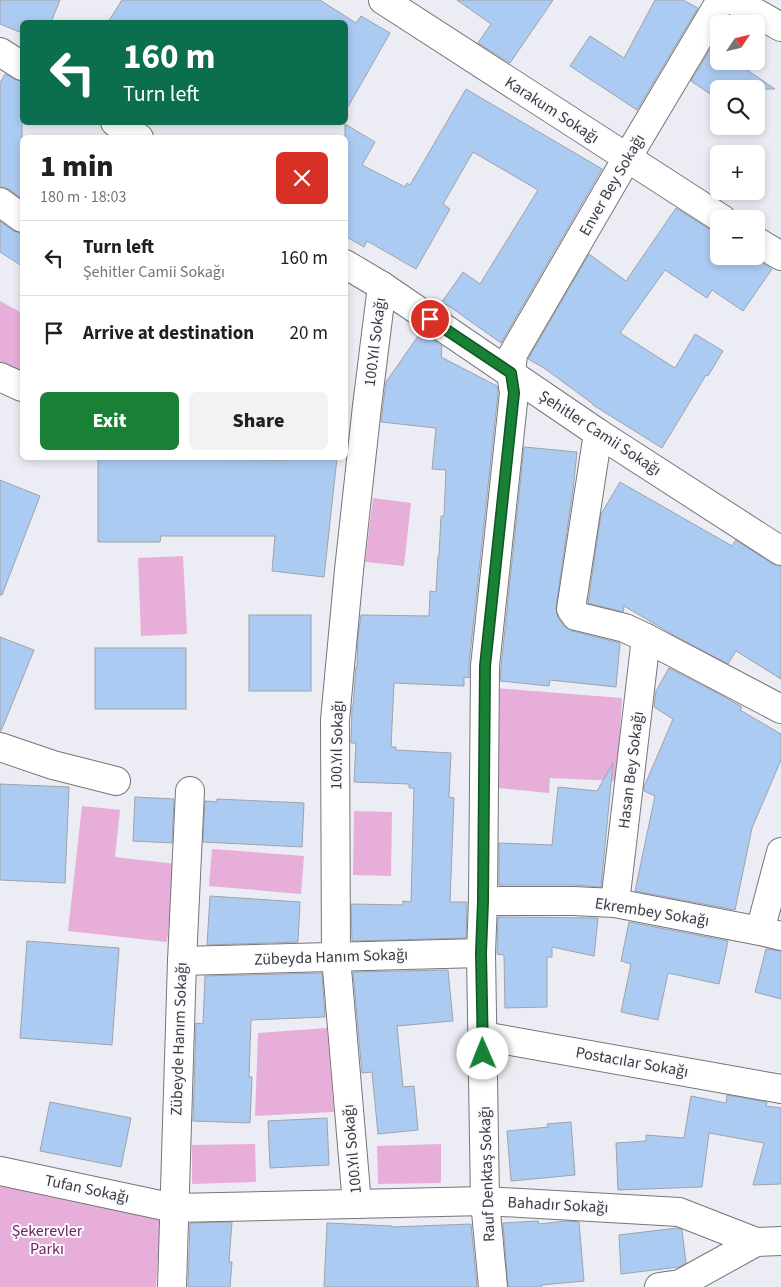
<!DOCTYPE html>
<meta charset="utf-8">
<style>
body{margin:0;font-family:"Source Sans 3",sans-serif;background:#f2f2f2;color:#202124;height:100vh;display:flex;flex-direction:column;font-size:19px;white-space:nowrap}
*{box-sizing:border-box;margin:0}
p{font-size:16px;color:#757577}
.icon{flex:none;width:28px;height:28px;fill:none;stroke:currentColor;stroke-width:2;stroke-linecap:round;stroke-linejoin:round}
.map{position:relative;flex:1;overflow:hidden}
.sheet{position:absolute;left:20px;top:135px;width:328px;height:325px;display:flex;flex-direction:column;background:#fff;border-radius:8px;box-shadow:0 2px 8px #0003}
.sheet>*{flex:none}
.top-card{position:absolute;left:20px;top:20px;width:328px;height:105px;border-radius:8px;box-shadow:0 2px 8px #0003;background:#0b6e4f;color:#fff;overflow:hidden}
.needle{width:32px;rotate:55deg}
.buttons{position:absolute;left:710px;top:15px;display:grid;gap:10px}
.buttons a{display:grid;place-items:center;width:55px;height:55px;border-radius:8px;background:#fff;box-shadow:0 2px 8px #0003;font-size:25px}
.pin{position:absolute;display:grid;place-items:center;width:42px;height:42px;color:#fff;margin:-21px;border:2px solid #fff;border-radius:50%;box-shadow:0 1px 5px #0007}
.me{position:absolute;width:55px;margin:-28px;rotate:359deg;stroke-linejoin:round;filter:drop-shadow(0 0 4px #0008)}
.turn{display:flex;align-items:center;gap:18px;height:105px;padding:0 20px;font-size:22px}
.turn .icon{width:65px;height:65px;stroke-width:2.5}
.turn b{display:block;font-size:35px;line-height:42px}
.round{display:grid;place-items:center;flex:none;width:52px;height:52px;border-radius:8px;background:#f2f2f2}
.summary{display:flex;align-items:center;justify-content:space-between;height:85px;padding:0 20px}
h1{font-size:30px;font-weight:800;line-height:38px}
.primary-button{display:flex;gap:10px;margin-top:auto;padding:10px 20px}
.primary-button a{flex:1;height:58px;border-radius:8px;background:#188136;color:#fff;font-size:20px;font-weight:800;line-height:58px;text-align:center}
.primary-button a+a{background:#f2f2f2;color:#202124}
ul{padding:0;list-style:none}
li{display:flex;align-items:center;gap:15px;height:75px;padding:0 20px;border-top:1px solid #e0e0e0}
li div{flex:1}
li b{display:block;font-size:19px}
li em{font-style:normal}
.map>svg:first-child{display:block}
.green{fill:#e8aeda}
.building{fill:#accbf3;stroke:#9fa3a8}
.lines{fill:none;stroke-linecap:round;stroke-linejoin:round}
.minor-casing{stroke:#75757b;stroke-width:30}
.minor{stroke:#fff;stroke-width:28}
.route-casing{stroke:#105423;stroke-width:12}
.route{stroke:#188136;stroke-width:9}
.labels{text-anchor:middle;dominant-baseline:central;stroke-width:4;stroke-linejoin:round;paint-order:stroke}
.street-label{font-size:16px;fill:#3b3c3e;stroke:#fafbff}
.park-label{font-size:16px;fill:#722064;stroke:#fafbff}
</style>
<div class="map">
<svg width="781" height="1287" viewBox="0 0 781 1287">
<rect width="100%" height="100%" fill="#ecedf4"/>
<g class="green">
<path d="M0,301L22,313V388L0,379Z"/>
<path d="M373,498L411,503L404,566L365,562Z"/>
<path d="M183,556L187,634L141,636L138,558Z"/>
<path d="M495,688L622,698L617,781L550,778L549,793L498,788Z"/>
<path d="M82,806L120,810L115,857L176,864L167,942L68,931Z"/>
<path d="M354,811L392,812L391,876L353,875Z"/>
<path d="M212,849L304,856L301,894L209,886Z"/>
<path d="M327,1028L334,1112L255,1116L258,1033Z"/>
<path d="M255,1144L256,1182L192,1184V1145Z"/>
<path d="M441,1144V1183L378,1184L377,1146Z"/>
<path d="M0,1181L161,1216L156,1287H0Z"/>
</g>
<g class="building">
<path d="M0,0H60L51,22H22V33L0,24Z"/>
<path d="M122,0H320L356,23L361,16L390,33L345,112V22H108Z"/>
<path d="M457,0H553L510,63L478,43L491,24Z"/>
<path d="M655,0H683L698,8L637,110L570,66L590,36L624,58Z"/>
<path d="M712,46L719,51V61H734L775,89H719V100L691,81Z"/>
<path d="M5,74L14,79L22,81V199L9,189L0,187V83Z"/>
<path d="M466,89L602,169L501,343L446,304L445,310L439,306L463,272L480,284L538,190L473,152L443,204L450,209L416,269L367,241L364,247L345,236V124L375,142L362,165L405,187L407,183L410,185Z"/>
<path d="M676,208L714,232L719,234V256H751L772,269L743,311L712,290L707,298L665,270L620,333L675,368L695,334L723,351L708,376L706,375L662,448L593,405V404L544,368L528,359L589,254L626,281Z"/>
<path d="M0,221L13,231L22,233V266L0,252Z"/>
<path d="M421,332L442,346L441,357L497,386L498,393L469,664V678L464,677V686L394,683L391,747H396V750L451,753L449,797L454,798L450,902H467L466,938L352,941L351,904L403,905V901L411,902L414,788H409V784L354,782L356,743H351L352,708V706H353L356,667H357L358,637L361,615L429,616L430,591L436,592L438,556H439L441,516H444L446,470L432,469L436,428L381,422L386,382Z"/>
<path d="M524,447L577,452L573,490L556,607L558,618L564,626L572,631L620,643L616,687L550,680L549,686L500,681L501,667Z"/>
<path d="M98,458H161V459L287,460V458H337L324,577L272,571L275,536H161L160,542H98Z"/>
<path d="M0,480L40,496L2,595H0Z"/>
<path d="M620,482L732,546L736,540L773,564L781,566V679L736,651L728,664L677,637L624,606L623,612L588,603L601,514Z"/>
<rect x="249" y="615" width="62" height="76"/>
<path d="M0,637L34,650L1,731H0Z"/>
<rect x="95" y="648" width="91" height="61"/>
<path d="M669,668L723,696L742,707L740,710L781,734V760L752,828L735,910L635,891L655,796L644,791V787L673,719L654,707L656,691Z"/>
<path d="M613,763L601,887L573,885H499V843L552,845L558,787L597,791Z"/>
<path d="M0,784L69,787L65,883L0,880Z"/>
<path d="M135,797L174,799L172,843L133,841Z"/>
<path d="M217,799L304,803L302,847L203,842L205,801L217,802Z"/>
<path d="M210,896L300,902L298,942L207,945Z"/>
<path d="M498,917L598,918L594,956L552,947V957H547V1007L505,1008L504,955L497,954Z"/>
<path d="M629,922L728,941L719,984L668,973L658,1020L621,1012L631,964L621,961Z"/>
<path d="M27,941L119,948L112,1045L20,1038Z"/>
<path d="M766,949L781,951V999L755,992Z"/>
<path d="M448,970L453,1021L397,1026L403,1087L414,1086L418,1130L378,1134L372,1072L362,1073L353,972Z"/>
<path d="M322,973L325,1017L251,1020L249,1077H252L250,1123L193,1121L196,1023L203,1024L205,976Z"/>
<path d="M727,1095L767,1102L766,1106L781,1108V1184L753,1185L764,1143L709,1133L702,1187L618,1190L616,1143L646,1141V1135L684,1138L691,1096L726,1103Z"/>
<path d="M50,1102L131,1118L121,1167L40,1151Z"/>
<path d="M327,1118L329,1165L270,1168L268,1121Z"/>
<path d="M571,1122L575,1175L511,1181L507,1131L548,1127L547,1124Z"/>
<path d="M538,1221L539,1224L566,1221L579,1222L584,1281L541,1285L542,1287H508L503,1223Z"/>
<path d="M232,1222L229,1262H232L230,1287H188L190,1223Z"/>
<path d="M327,1223L392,1226V1227L471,1224L477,1287H324Z"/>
<path d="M677,1228L682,1230L686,1263L679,1267L621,1274L619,1235Z"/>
</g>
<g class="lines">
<defs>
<g id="minor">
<path d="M383,0L722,219"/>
<path d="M733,0L781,27"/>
<path d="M0,52L22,66"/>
<path d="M115,122L139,138"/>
<path d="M0,202L22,218"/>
<path d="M756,241L781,256"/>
<path d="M345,264L382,286L598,433L781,551"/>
<path d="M0,377L22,387"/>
<path d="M598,433L571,609L576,616L625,628L646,638L781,709"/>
<path d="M0,747L53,765L116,781"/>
<path d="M483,901H573L615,903L760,931L781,936"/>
<path d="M615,903L646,638"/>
<path d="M760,931L781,852"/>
<path d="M182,961L481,953"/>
<path d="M483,1036L781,1089"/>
<path d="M0,1171L174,1208L485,1201L679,1212L756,1242"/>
<path d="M357,1204L336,957L335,720L349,570L367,406L382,286"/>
<path d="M172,1287L182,961L190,791"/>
<path d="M493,1287L485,1201L481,953L483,901L485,666L514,393L511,373L513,354L627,158L721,0"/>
<path d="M659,1287L680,1284L756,1242L781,1241"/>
</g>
</defs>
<use href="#minor" class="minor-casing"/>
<use href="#minor" class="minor"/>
</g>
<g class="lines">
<defs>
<path id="route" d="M430,319L511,373L514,393L485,666L483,901L481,953L483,1054"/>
</defs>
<use href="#route" class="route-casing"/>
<use href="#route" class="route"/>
</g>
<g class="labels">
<g class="street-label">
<text transform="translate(552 110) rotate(33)">Karakum Sokağı</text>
<text transform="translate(612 185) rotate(-60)">Enver Bey Sokağı</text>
<text transform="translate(375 342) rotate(-83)">100.Yıl Sokağı</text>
<text transform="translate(600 433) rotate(33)">Şehitler Camii Sokağı</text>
<text transform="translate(337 745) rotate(-89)">100.Yıl Sokağı</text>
<text transform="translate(631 770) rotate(-83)">Hasan Bey Sokağı</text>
<text transform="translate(652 912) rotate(9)">Ekrembey Sokağı</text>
<text transform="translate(331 957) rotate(-2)">Zübeyda Hanım Sokağı</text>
<text transform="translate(179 1039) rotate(-88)">Zübeyde Hanım Sokağı</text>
<text transform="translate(632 1062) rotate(10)">Postacılar Sokağı</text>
<text transform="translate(352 1149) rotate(-95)">100.Yıl Sokağı</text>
<text transform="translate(487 1174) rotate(-92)">Rauf Denktaş Sokağı</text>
<text transform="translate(87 1189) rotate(12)">Tufan Sokağı</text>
<text transform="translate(558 1205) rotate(3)">Bahadır Sokağı</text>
</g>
<g class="park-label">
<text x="47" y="1231">Şekerevler<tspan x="47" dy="18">Parkı</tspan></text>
</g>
</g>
</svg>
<div class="buttons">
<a><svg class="needle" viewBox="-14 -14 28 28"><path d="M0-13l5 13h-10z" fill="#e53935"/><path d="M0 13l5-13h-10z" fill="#757577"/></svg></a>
<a><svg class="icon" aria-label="search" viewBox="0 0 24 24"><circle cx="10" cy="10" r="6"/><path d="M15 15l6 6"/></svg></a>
<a>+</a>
<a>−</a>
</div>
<div class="pin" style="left:430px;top:319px;background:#d93025"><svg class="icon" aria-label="arrive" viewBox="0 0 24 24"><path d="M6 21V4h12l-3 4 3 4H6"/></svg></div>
<svg class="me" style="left:483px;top:1054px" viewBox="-20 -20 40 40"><circle r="19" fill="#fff"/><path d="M0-13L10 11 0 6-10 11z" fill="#188136"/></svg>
<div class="top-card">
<div class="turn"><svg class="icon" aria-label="left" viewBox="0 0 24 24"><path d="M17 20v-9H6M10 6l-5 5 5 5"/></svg><div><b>160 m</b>Turn left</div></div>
</div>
<section class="sheet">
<div class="summary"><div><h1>1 min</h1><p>180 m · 18:03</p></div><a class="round" style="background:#d93025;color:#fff"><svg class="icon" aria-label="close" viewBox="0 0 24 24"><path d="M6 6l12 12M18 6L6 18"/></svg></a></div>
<ul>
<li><svg class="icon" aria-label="left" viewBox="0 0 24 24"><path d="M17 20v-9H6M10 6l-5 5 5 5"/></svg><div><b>Turn left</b><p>Şehitler Camii Sokağı</p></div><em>160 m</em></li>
<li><svg class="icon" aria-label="arrive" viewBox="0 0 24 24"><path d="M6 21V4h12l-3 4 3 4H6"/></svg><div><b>Arrive at destination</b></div><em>20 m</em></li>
</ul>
<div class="primary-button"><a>Exit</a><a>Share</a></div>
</section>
</div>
